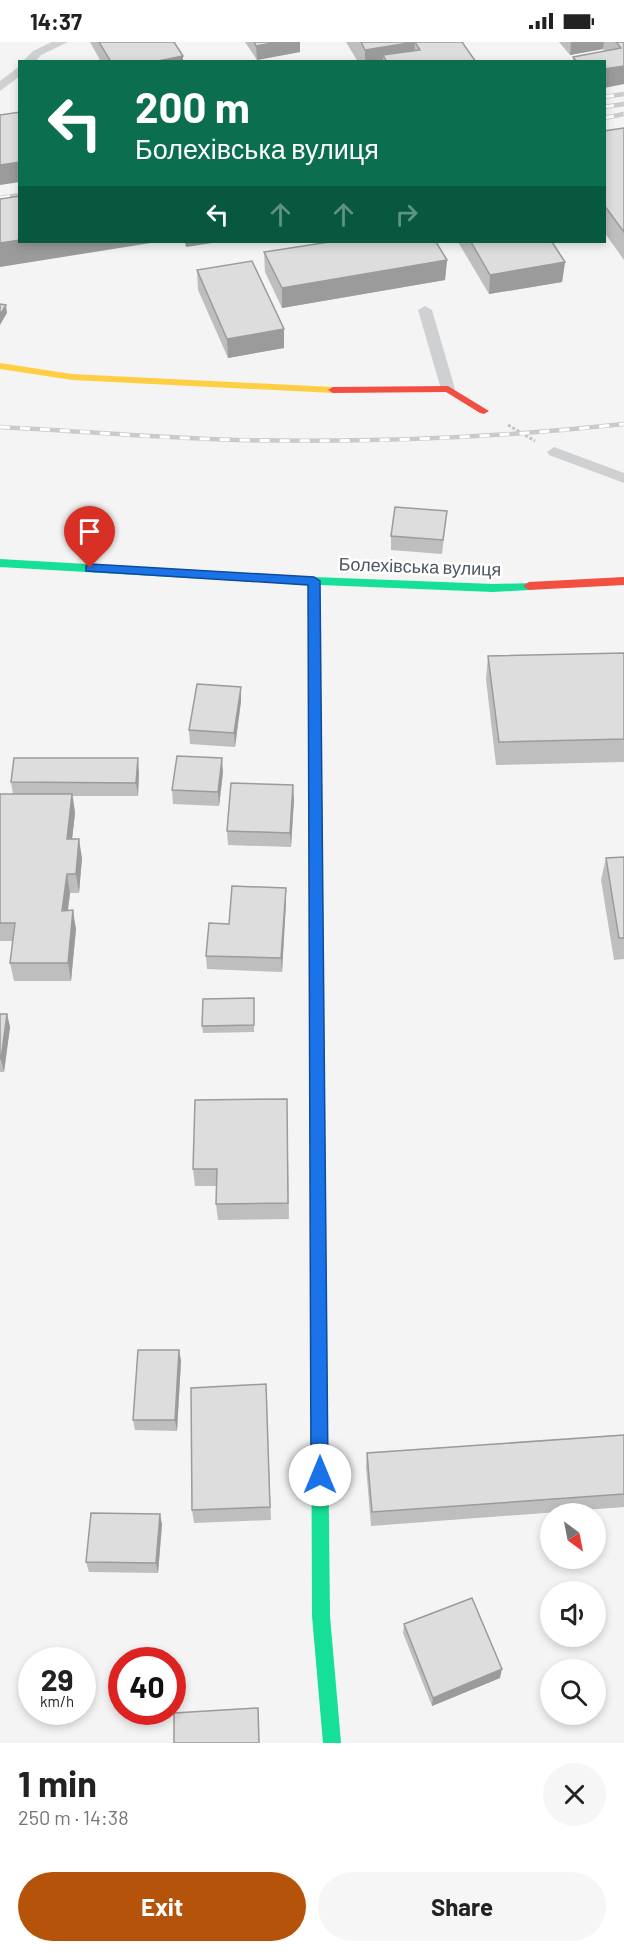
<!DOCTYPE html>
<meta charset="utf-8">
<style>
body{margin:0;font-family:Barlow,sans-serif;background:#f6f6f6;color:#222;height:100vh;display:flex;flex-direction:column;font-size:22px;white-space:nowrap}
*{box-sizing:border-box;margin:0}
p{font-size:20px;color:#767676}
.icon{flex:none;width:33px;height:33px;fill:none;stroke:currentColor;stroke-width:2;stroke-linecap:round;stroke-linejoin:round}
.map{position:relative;height:1701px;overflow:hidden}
.details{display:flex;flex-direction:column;background:#fff;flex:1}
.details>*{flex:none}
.guide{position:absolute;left:18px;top:18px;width:588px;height:183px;border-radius:0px;box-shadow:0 3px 9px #0003;background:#0b6e4f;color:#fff;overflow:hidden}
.needle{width:39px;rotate:148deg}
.fabs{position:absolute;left:540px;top:1461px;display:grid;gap:12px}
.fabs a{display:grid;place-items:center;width:66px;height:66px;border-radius:50%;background:#fff;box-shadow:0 3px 9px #0003;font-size:30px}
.speed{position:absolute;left:18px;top:1605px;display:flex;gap:12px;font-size:30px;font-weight:700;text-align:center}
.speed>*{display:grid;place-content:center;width:78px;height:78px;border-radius:50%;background:#fff;box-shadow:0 3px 9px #0003;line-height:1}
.speed small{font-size:15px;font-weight:400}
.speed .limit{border:9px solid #d22;background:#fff;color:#111}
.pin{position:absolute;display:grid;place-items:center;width:51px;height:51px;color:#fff;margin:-62px -26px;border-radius:50% 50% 50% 0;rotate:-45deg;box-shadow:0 0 6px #0007}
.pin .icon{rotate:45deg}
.me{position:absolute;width:66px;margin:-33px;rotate:0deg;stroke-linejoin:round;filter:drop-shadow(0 0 4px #0008)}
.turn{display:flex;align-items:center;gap:21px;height:126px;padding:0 18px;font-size:27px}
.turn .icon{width:78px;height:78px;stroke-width:2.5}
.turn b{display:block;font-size:42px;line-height:51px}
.lanes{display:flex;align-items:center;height:57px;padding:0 18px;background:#0003;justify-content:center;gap:30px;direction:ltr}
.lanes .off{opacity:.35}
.round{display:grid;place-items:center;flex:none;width:63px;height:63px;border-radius:32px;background:#f6f6f6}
.headline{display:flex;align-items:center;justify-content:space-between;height:102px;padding:0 18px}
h1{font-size:36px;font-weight:700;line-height:45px}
.primary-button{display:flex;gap:12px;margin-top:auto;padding:12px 18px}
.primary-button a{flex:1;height:69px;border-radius:36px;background:#b45309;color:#fff;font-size:24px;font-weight:700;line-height:69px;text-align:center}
.primary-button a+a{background:#f6f6f6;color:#222}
.status{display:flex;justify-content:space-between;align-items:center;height:42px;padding:0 30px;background:#fff;direction:ltr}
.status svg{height:16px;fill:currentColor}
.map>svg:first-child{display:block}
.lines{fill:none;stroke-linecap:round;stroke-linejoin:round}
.path{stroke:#bcc7c4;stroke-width:3;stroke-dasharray:3 2;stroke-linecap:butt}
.lane{fill:#ced0d2;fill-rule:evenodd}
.fast{fill:#16e098;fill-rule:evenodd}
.slow{fill:#ffcf43;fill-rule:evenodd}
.jam{fill:#f24e42;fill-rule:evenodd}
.rail-casing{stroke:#c9cacc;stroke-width:4.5}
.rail{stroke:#fff;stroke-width:3;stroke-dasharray:10;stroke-linecap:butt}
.wall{fill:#bebebf}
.shaded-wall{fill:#9b9b9b}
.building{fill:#ddddde;stroke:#9b9b9b;stroke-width:1.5}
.route{fill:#1a73e8;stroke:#114b97;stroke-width:1.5}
.labels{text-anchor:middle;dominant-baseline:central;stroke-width:5;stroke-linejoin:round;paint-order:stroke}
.street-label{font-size:18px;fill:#4a5661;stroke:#fff}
</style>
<div class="status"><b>14:37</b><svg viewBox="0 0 49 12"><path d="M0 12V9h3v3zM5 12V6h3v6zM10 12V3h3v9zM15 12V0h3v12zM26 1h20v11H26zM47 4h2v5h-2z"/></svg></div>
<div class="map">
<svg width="624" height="1701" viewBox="0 0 624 1701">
<rect width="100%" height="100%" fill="#f4f4f4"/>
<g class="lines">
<path class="path" d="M508,383L535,399"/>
<g class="lane">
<path d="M52,0H68L41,13L35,20H22L33,9Z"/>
<path d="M20,24V34L0,49V39Z"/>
<path d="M425,264L432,268L455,347L453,350L448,351L441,347L418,268Z"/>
<path d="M554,405L624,431V441L549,413L547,410Z"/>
</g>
<g class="fast">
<path d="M0,517L314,535L493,542L533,541L535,544L533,547L529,548L493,550L320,543L324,949L322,953L317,955L312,953L310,949L308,543L0,525Z"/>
<path d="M319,1290L325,1292L327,1297L330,1574L341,1701H323L312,1574L311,1297L313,1292Z"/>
</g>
<g class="slow">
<path d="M0,321L72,332L333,345L338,348L333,351L72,338L0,327Z"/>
<path d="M317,943L322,945L324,949L327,1297L325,1302L319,1304L313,1302L311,1297L310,949L312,945Z"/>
</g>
<g class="jam">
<path d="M448,344L489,369L484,372L480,371L446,350L333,351L328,348L333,345Z"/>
<path d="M624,535V543L529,548L523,544L529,540Z"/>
</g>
<defs>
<g id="rail">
<path d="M604,55L624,52"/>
<path d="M604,65L624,62"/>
<path d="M604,76L624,72"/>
<path d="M0,156L20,153"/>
<path d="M0,385C79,389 158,396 237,398C366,401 495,396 624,382"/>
</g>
</defs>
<use href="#rail" class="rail-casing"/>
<use href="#rail" class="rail"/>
</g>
<g class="wall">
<path d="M90,0H174L183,14V20H101Z"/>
<path d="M245,0H300V10L257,18Z"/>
<path d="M346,0H462L476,20H358Z"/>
<path d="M559,0H624V42L604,20H573V15L605,9L603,7L570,13Z"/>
<path d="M624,86V218L604,190V89Z"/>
<path d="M458,200H552L565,220L562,240L489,252Z"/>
<path d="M264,210L447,218L445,238L282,266L265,230Z"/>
<path d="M197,228L284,287V306L228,316L198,248Z"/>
<path d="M447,469L442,512L391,508V494Z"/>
<path d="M624,611V720L496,723L486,637L488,614Z"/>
<path d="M241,645V659L235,705L190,702L189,688Z"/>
<path d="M139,730L138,754H73L75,771L72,797L82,816L79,851H70L68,869L76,887L71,939H14L10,921L13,899H0V752H13L11,740Z"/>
<path d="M223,730L219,764L173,762L172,748Z"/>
<path d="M294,757L291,805L228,803L227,789Z"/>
<path d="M624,815V917L614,918L601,838L606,816Z"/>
<path d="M286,860L282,930L207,927L206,914Z"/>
<path d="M254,963V990L203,991L202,984Z"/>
<path d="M0,972H7L10,985L4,1030H0Z"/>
<path d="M287,1057L289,1177L218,1178L216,1162L217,1144H195L193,1127Z"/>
<path d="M179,1308L181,1319L177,1389L135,1388L133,1378Z"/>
<path d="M266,1342L271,1478L194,1481L192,1468Z"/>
<path d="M624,1393V1465L371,1484L366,1425L367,1411Z"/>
<path d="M162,1482L158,1531L89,1530L86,1520Z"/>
<path d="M404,1582L500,1636L432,1664L403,1591Z"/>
</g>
<g class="shaded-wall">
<path d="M278,0H300V10L257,18L256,4Z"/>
<path d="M415,0L414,20L383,13V20H365V8Z"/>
<path d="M571,0H604L603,7L570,13Z"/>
<path d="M183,14V20H153Z"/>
<path d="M624,24V42L604,46V27Z"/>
<path d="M20,120V140L0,143V123Z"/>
<path d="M20,198V200H157L0,225V201Z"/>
<path d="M185,200H219L186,205Z"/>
<path d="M447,218L445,238L282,266V246Z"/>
<path d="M565,220L562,240L489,252L490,233Z"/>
<path d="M6,263L7,271L0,283V273Z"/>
<path d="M284,287V306L228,316L227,297Z"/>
<path d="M241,645V659L235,705L234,691Z"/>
<path d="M138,716L139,730L138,754L136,741Z"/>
<path d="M222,716L223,730L219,764L218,750Z"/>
<path d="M293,743L294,757L291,805L290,791Z"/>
<path d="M72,752L75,771L70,815L67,797Z"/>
<path d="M79,797L82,816L79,851L76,832Z"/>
<path d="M67,832L70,851L65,887L62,869Z"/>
<path d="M286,846V860L282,930L281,916Z"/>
<path d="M73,868L76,887L71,939L68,921Z"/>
<path d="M7,972L10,985L4,1030L1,1017Z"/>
<path d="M179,1308L181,1319L177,1389L175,1378Z"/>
<path d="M160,1472L162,1482L158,1531L156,1521Z"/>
<path d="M502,1627L500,1636L432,1664L433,1656Z"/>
</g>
<g class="building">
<path d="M99,0H174L183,14L153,20H111Z"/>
<path d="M254,0H278L256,4Z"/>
<path d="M361,0H415L365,8Z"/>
<path d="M415,0H462L476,20H387L383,13L420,8Z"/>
<path d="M616,0H624V24L604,27V20H577L573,15L621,6Z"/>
<path d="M20,70V120L0,123V73Z"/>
<path d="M624,86V190L604,163V89Z"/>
<path d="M20,154V198L0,201V157Z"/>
<path d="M329,200H436L447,218L282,246L264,210Z"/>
<path d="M471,200H552L565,220L490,233Z"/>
<path d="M252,219L284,287L227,297L197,228Z"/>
<path d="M0,262L6,263L0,273Z"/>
<path d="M395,465L447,469L443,498L391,494Z"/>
<path d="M624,611V697L499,700L488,614Z"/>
<path d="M197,642L241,645L234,691L189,688Z"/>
<path d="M177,714L222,716L218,750L172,748Z"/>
<path d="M14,716H138L136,741L11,740Z"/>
<path d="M231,741L293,743L290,791L227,789Z"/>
<path d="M0,752H72L67,797H79L76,832H67L62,869L73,868L68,921H10L15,881H0Z"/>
<path d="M624,815V896H619L606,816Z"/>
<path d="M232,844L286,846L281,916L206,914L209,881L229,882Z"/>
<path d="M254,956V983L202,984L203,957Z"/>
<path d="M0,972H7L1,1017H0Z"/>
<path d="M287,1057L288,1161L216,1162L217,1127H193L195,1058Z"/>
<path d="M138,1308H179L175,1378H133Z"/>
<path d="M266,1342L270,1465L192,1468L191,1346Z"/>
<path d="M624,1393V1452L372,1470L367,1411Z"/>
<path d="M91,1471L160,1472L156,1521L86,1520Z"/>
<path d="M472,1556L502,1627L433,1656L404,1582Z"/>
<path d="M258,1666L259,1701H174V1671Z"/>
</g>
<path class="route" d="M90,522L314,535L320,539L328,1433L326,1439L320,1441L314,1439L311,1433L308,543L86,529V524Z"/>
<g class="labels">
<g class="street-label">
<text transform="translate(420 524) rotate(2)">Болехівська вулиця</text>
</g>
</g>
</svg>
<div class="fabs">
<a><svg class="needle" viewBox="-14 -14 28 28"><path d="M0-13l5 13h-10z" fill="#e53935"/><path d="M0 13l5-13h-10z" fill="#767676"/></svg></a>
<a><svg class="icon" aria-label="sound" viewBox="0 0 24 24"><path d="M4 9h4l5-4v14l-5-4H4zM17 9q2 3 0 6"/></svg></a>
<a><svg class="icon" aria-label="search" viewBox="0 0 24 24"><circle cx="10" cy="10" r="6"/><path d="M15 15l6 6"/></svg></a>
</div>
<div class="speed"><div>29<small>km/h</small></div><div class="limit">40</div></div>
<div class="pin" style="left:90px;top:526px;background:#d93025"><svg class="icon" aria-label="arrive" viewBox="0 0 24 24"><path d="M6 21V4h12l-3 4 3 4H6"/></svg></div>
<svg class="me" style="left:320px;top:1433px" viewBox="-20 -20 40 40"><circle r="19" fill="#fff"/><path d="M0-13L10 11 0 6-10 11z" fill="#1a73e8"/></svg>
<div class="guide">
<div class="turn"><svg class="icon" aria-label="left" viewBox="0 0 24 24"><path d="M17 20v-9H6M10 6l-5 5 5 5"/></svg><div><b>200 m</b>Болехівська вулиця</div></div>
<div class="lanes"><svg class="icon" aria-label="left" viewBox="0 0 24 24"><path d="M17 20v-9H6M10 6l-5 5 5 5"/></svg><svg class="icon off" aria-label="ahead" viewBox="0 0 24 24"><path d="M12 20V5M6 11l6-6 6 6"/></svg><svg class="icon off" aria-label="ahead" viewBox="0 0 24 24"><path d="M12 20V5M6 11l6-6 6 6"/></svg><svg class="icon off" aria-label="right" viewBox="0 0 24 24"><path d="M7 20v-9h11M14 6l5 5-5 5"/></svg></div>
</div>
</div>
<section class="details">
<div class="headline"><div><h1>1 min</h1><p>250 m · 14:38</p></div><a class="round"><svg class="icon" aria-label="close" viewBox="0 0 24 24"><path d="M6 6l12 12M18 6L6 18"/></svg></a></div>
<div class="primary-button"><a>Exit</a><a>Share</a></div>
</section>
